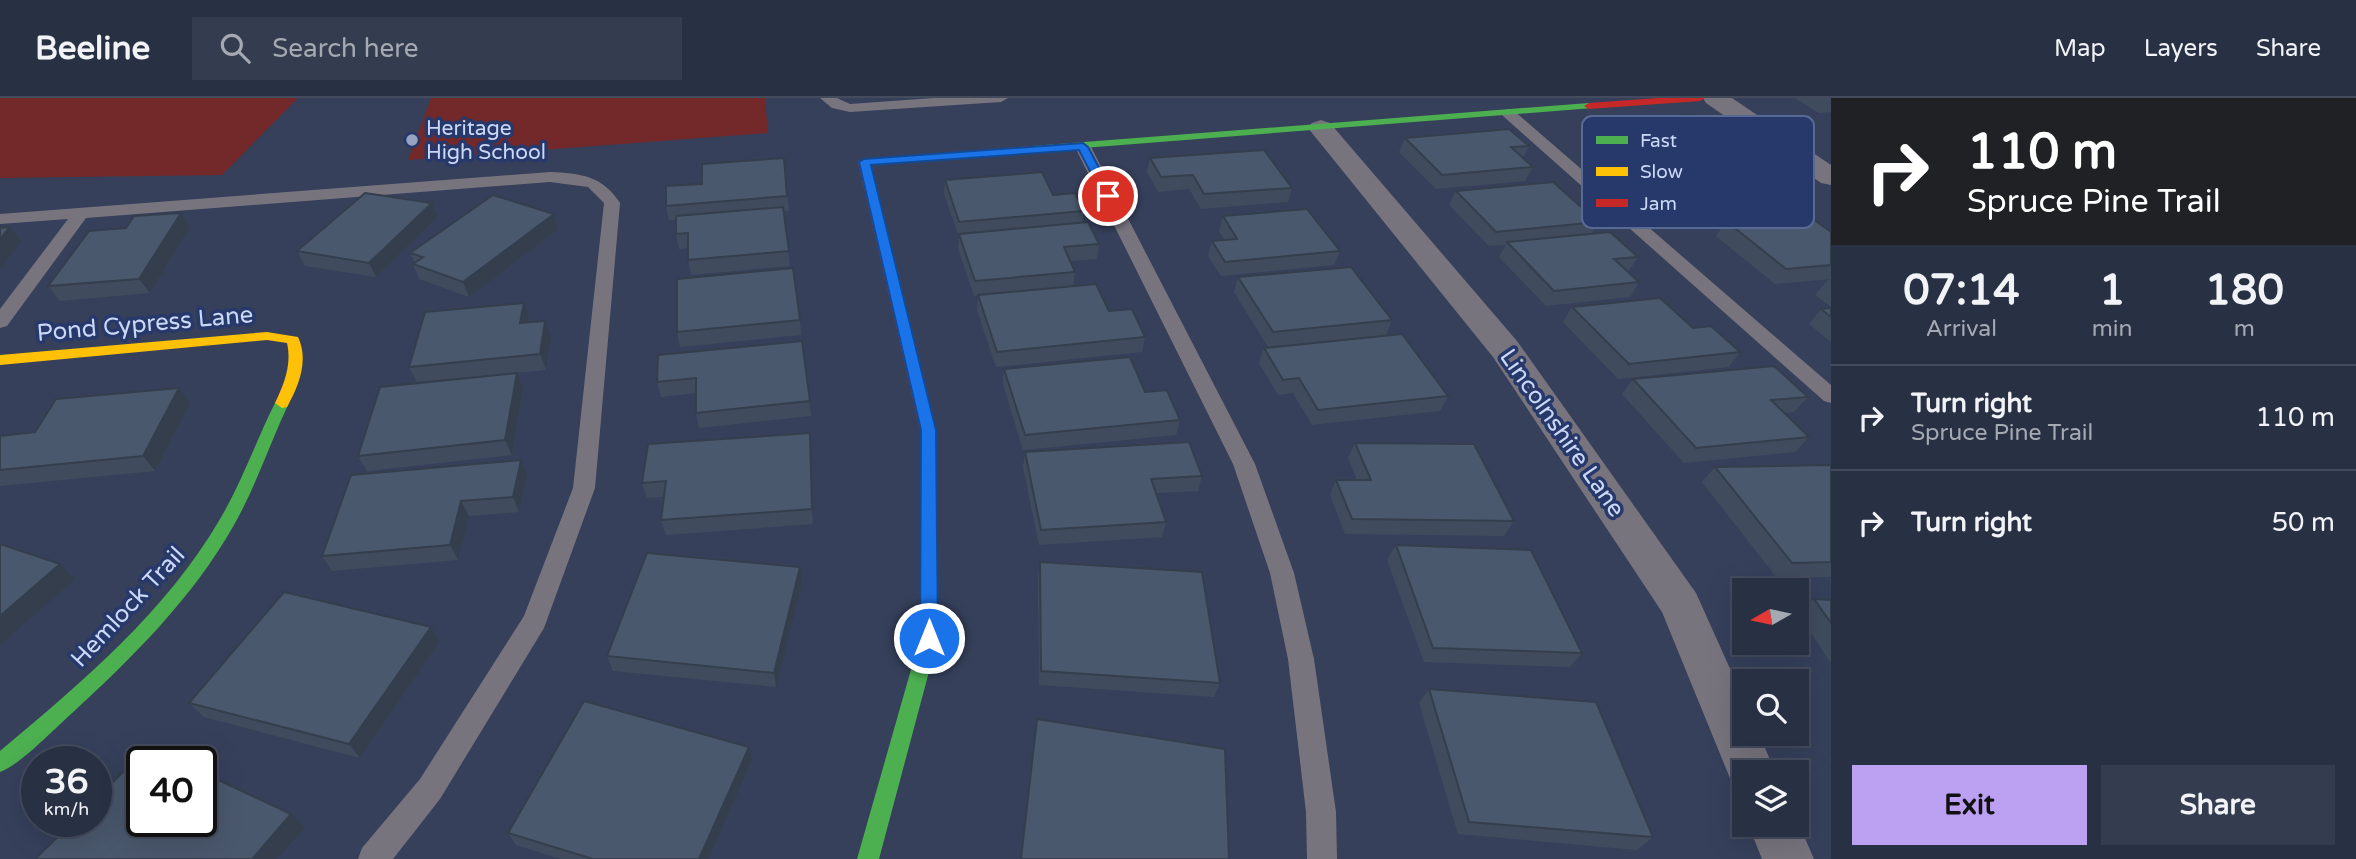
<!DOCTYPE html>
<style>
body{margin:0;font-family:"Varela Round",sans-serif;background:#343c4f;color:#f1f3f6;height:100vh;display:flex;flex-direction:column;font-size:26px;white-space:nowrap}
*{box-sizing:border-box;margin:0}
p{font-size:23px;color:#a5a9b2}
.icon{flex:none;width:38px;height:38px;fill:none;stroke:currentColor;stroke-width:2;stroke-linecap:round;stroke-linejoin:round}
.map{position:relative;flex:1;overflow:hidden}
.sheet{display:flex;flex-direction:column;background:#283044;width:525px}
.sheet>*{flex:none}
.top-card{background:#202124;color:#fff;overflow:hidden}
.needle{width:46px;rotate:261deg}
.controls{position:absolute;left:1732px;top:480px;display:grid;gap:14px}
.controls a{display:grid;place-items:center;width:77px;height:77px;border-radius:0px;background:#283044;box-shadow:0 7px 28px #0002,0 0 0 2px #444b5d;font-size:35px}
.speed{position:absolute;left:21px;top:648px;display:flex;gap:14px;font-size:35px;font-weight:700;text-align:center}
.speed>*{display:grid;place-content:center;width:91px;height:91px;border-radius:50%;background:#283044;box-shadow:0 7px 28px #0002,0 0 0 2px #444b5d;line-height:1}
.speed small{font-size:18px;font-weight:400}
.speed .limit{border:4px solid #111;border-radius:10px;background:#fff;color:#111}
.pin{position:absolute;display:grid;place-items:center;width:60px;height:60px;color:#fff;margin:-30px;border:4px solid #fff;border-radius:50%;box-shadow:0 2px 7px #0007}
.me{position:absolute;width:77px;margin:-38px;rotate:0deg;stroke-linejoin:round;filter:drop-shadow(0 0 5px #0008)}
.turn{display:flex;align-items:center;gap:24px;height:147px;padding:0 21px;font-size:32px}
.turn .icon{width:91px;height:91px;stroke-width:2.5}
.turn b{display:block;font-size:49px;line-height:60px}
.eta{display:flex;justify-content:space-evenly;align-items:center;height:119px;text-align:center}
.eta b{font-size:42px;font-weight:700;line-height:49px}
.button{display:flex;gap:14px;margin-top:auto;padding:14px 21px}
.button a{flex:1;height:80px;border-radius:0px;background:#bca0f2;color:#111;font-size:28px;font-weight:700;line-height:80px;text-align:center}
.button a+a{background:#343c4f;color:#f1f3f6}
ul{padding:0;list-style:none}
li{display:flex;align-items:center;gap:21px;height:105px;padding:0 21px;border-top:2px solid #444b5d}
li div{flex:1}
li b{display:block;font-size:26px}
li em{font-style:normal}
header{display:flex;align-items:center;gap:42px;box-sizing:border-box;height:98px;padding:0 35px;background:#283044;border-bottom:2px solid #444b5d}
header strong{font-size:33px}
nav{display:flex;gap:38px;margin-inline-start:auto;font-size:24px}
.search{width:490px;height:63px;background:#343c4f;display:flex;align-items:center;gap:18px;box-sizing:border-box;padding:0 24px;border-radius:0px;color:#a5a9b2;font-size:26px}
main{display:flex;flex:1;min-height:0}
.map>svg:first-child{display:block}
.green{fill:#732829}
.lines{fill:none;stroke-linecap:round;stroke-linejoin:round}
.lane{fill:#78747e;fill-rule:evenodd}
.street{fill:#78747e;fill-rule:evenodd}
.fast{fill:#4caf50;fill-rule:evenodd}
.slow{fill:#ffc107;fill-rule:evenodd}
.jam{fill:#c62828;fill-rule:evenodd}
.wall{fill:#404c5e}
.shaded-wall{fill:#343e4c}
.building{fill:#4a586d;stroke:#343e4c;stroke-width:2}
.route{fill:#1a73e8;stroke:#114b97;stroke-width:2}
.poi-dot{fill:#97a3c0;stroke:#27396a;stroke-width:2.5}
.labels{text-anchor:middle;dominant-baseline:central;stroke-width:7;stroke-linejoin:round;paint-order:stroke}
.far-poi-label{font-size:21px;fill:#cbd8f7;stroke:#27396a;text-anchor:start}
.street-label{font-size:24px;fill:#cbd8f7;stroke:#27396a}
.key{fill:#27396a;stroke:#586994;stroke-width:2}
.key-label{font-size:19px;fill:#cbd8f7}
</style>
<header>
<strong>Beeline</strong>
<div class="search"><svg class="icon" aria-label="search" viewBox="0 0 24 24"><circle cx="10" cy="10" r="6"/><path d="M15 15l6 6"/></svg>Search here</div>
<nav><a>Map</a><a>Layers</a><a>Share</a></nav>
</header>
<main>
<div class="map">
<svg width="1831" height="761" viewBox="0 0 1831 761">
<rect width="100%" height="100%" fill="#36405b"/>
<g class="green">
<path d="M0,0H298L222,77L0,80Z"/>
<path d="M431,0H765L768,35L408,62Z"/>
</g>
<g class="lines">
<g class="lane">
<path d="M820,0H837L850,6L934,0H1008L1001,4L850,14L832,10Z"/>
<path d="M1508,11L1513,12L1831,287V305L1824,303L1503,18L1501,15Z"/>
<path d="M1083,44L1091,49L1255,366L1294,475L1314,561L1336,714L1337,761H1307L1306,714L1288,561L1270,475L1233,366L1075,49Z"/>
<path d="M550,74C580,75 603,78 620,105L595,390L544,530L440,701L393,761H358L362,750L420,681L524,518L573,390L604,105L588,89L550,84L86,120L7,228L0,230V211L68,121L0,126V116Z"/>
</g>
<g class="street">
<path d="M1703,0H1732L1831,67V87L1821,85L1706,5Z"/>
<path d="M1321,22L1330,25L1517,243L1696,495L1745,604V635H1759L1775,674H1745V694L1734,690L1662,514L1493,259L1308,30L1312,25Z"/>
<path d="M1797,722L1814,761H1762L1748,726H1797Z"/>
</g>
<g class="fast">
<path d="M1589,5L1593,6V10L1032,54L1027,51L1032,48Z"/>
<path d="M282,300L289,305C270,345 256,388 234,427C192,501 132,560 70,617C53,632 20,667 0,674V653C82,584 166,514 220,421C242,384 256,343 275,305Z"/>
<path d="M928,366L936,372L938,540L879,761H857L920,540V372Z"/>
</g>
<path class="slow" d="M267,234L298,239C309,262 299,288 287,309L282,310L275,305C284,286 292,267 287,245L267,242L0,267V257Z"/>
<g class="jam">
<path d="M1658,0H1705L1700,3L1589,11L1584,8L1589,5Z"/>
<path d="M1032,48L1037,51L1036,53L870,67L936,332V372L934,376H922L920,372V332L858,64L864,61Z"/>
</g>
</g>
<g class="wall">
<path d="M1795,0H1831V14L1819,15Z"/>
<path d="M1616,23L1743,54L1736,66L1767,84L1814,105L1805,117L1831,134V181L1775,186L1716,138L1724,126L1703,128L1652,86L1658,75L1636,77L1614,59L1620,47L1608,37Z"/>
<path d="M1405,40L1529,48L1523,60L1533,69L1525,83L1436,91L1399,54Z"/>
<path d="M784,60L789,113H784L790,168L691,177L688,162V150L679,151L676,136V122H669L666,108L702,86Z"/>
<path d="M1150,60L1292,90L1288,104L1201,111L1189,91L1158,94L1147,74Z"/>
<path d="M945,82L1053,97L1084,113L1082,125L1099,146L1097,161L1070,163L1075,174L1073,188L1145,239L1142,254L996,269L977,212L978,198H974L958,151L959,139L944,96Z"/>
<path d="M1456,93L1598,124L1591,136L1638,159L1628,174L1639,184L1630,199L1546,208L1499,159L1506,147L1489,148L1449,107Z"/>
<path d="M432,105L438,119L376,179L305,168L297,153Z"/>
<path d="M181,115L190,129L150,195L60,203L48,188L126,130Z"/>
<path d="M554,116L558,131L469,199L419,181L413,166L415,165L410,155Z"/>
<path d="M1223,118L1340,153L1334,167L1221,178L1208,158L1212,143L1225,142L1219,133Z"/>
<path d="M1238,179L1392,222L1386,237L1268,249L1234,194Z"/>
<path d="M1831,181V209L1815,197L1828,182Z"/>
<path d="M1572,209L1693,230L1740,254L1729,269L1618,281L1563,224Z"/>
<path d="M1831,210V244L1809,226L1821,211Z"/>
<path d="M529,220L528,224L551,238L546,272L417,284L409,269Z"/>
<path d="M800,222L801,237L680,249L677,234Z"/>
<path d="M802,243L811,318L699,330L696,315V295L661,299L657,284Z"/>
<path d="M1264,250L1448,298L1440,313L1312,327L1293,295L1278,297L1259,265Z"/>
<path d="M1004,271L1145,294L1180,322L1176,337L1023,352L1003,286Z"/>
<path d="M1633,281L1808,299L1794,314L1785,315L1809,339L1795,354L1684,365L1622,296Z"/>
<path d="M523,291L512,357L367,373L358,358Z"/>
<path d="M190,305L155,373L0,388V338L35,334Z"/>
<path d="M810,335L812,350L813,426L666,437L661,422L664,399L647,400L642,385Z"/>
<path d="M1355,345L1514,423L1504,438L1345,436L1330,397L1336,382H1357L1348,360Z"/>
<path d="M1025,354L1202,378L1198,393L1156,395L1166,424L1162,439L1039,447L1023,369Z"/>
<path d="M1831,367V479L1777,480L1702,384L1715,369Z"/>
<path d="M527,377L519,414L469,418L458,462L332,473L322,458Z"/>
<path d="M1396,447L1582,555L1570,569L1424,564L1387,462Z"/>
<path d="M1040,464L1220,585L1214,599L1039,587L1038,479Z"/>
<path d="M800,469L802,484L776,589L613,573L607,558Z"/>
<path d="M1814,501L1831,502V565L1798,516Z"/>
<path d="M431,529L440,543L360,660L204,619L189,605Z"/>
<path d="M1429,591L1653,739L1637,752L1458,736L1419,605Z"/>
<path d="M1037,621L1229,761H1020Z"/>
<path d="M749,649L752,662L709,761H561L516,747L508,735Z"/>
</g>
<g class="shaded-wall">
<path d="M432,105L438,119L376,179L369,165Z"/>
<path d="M181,115L190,129L150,195L139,181Z"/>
<path d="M554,116L558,131L469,199L463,184Z"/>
<path d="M10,129L21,144L0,170V141Z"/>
<path d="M524,205L529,220L525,240L520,225Z"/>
<path d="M545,223L551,238L546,272L540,256Z"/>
<path d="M517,275L523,291L512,357L505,342Z"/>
<path d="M179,290L190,305L155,373L143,358Z"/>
<path d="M810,335L812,350L813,426L812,411Z"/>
<path d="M521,362L527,377L519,414L513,399Z"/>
<path d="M461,403L469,418L458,462L450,447Z"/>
<path d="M60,466L75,481L0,547V518Z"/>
<path d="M800,469L802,484L776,589L774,575Z"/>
<path d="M431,529L440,543L360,660L349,646Z"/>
<path d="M749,649L752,662L709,761H699Z"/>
<path d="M291,716L305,729L277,761H252Z"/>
</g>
<g class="building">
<path d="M1691,17L1743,54L1644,63L1622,45L1642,43L1616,23Z"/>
<path d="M1509,31L1529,48L1511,49L1533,69L1442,77L1405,40Z"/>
<path d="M1264,52L1292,90L1204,96L1193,77L1161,79L1150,60Z"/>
<path d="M784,60L787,98L666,108V88L702,86V66Z"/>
<path d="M1740,65L1767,84L1784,83L1814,105L1713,113L1661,71Z"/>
<path d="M1042,74L1053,97L1075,95L1084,113L959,124L945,82Z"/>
<path d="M1553,84L1598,124L1496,134L1456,93Z"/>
<path d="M365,95L432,105L369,165L297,153Z"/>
<path d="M493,97L554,116L463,184L413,166L423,159L410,155Z"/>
<path d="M783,109L789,153L688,162V135L676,136V118Z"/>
<path d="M1307,111L1340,153L1225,164L1212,143L1237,141L1223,118Z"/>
<path d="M181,115L139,181L48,188L89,133L126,130L134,118Z"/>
<path d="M1807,117L1831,134V167L1786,171L1726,123Z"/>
<path d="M1088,124L1099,146L1064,149L1075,174L975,183L959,136Z"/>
<path d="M10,129L0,141V130Z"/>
<path d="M1610,134L1638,159L1614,161L1639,184L1554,193L1507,144Z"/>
<path d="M1351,169L1392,222L1273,234L1238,179Z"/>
<path d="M793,170L800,222L677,234V181Z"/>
<path d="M1096,186L1109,213L1132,211L1145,239L997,254L978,197Z"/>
<path d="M1660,200L1693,230L1711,228L1740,254L1629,266L1572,209Z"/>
<path d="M524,205L520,225L545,223L540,256L409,269L425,214Z"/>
<path d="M1831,210V219L1821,211Z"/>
<path d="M1402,236L1448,298L1318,312L1299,280L1283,282L1264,250Z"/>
<path d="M802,243L810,303L696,315V280L657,284L658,257Z"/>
<path d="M1130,259L1145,294L1167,292L1180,322L1025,337L1004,271Z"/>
<path d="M1774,268L1808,299L1771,302L1809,339L1696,350L1633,281Z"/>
<path d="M517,275L505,342L358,358L380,289Z"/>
<path d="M179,290L143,358L0,372V338L35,334L56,301Z"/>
<path d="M810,335L812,411L661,422L666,383L642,385L648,346Z"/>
<path d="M1189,344L1202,378L1151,381L1166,424L1041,432L1025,354Z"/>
<path d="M1355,345L1474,346L1514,423L1352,421L1336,382H1371Z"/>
<path d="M521,362L513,399L461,403L450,447L322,458L351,377Z"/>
<path d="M1831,367V464L1792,465L1715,369Z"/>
<path d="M0,446L60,466L0,518Z"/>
<path d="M1396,447L1531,452L1582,555L1433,550Z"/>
<path d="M647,455L800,469L774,575L607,558Z"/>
<path d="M1040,464L1202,474L1220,585L1041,573Z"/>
<path d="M284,494L431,529L349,646L189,605Z"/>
<path d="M1814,501L1831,502V525Z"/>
<path d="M1429,591L1596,604L1653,739L1469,724Z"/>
<path d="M584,603L749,649L699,761H593L508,735Z"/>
<path d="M1037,621L1225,651L1229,761H1021Z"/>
<path d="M148,649L178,663H142V723H201V674L291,716L252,761H35L74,723H96V701Z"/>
</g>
<path class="route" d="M1083,45L1088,49L1114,98L1112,100H1104L1079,52L871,67L936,332L938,540L935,546L929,548L922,546L920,540L921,332L859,64L864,61Z"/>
<circle class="poi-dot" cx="412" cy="42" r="7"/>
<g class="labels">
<g class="far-poi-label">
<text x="426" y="30">Heritage<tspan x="426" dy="24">High School</tspan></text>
</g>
<g class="street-label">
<text transform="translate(145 226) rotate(-5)">Pond Cypress Lane</text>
<text transform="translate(1562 335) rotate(55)">Lincolnshire Lane</text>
<text transform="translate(128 509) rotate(-47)">Hemlock Trail</text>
</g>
</g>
<rect x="1582" y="18" width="232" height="112" rx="10" class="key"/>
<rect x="1596" y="38" width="32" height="8" fill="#4caf50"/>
<rect x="1596" y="69" width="32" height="9" fill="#ffc107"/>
<rect x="1596" y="101" width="32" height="8" fill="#c62828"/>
<g class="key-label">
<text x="1640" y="49">Fast</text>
<text x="1640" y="80">Slow</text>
<text x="1640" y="112">Jam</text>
</g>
</svg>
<div class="controls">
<a><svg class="needle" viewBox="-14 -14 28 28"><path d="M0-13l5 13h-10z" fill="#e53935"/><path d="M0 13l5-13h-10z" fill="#a5a9b2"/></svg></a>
<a><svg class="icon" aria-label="search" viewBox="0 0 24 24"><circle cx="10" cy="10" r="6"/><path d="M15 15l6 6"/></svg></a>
<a><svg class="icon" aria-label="layers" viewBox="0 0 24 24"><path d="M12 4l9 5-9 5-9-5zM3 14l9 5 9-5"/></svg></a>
</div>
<div class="speed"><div>36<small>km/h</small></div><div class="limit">40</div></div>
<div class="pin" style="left:1108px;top:98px;background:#d93025"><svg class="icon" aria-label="arrive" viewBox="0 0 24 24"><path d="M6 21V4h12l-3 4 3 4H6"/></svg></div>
<svg class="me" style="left:929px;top:540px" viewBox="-20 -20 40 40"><circle r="17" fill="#1a73e8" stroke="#fff" stroke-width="3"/><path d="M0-11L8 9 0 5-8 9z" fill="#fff"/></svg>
</div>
<section class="sheet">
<div class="top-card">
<div class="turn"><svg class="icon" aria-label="right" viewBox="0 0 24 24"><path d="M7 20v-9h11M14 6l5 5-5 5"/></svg><div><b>110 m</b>Spruce Pine Trail</div></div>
</div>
<div class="eta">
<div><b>07:14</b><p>Arrival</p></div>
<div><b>1</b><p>min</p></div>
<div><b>180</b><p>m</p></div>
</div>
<ul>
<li><svg class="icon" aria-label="right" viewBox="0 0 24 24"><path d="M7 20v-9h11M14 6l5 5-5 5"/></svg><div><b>Turn right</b><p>Spruce Pine Trail</p></div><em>110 m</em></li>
<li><svg class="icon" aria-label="right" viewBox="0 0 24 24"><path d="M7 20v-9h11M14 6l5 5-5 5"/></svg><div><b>Turn right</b></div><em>50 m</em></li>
</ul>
<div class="button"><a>Exit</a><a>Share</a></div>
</section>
</main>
